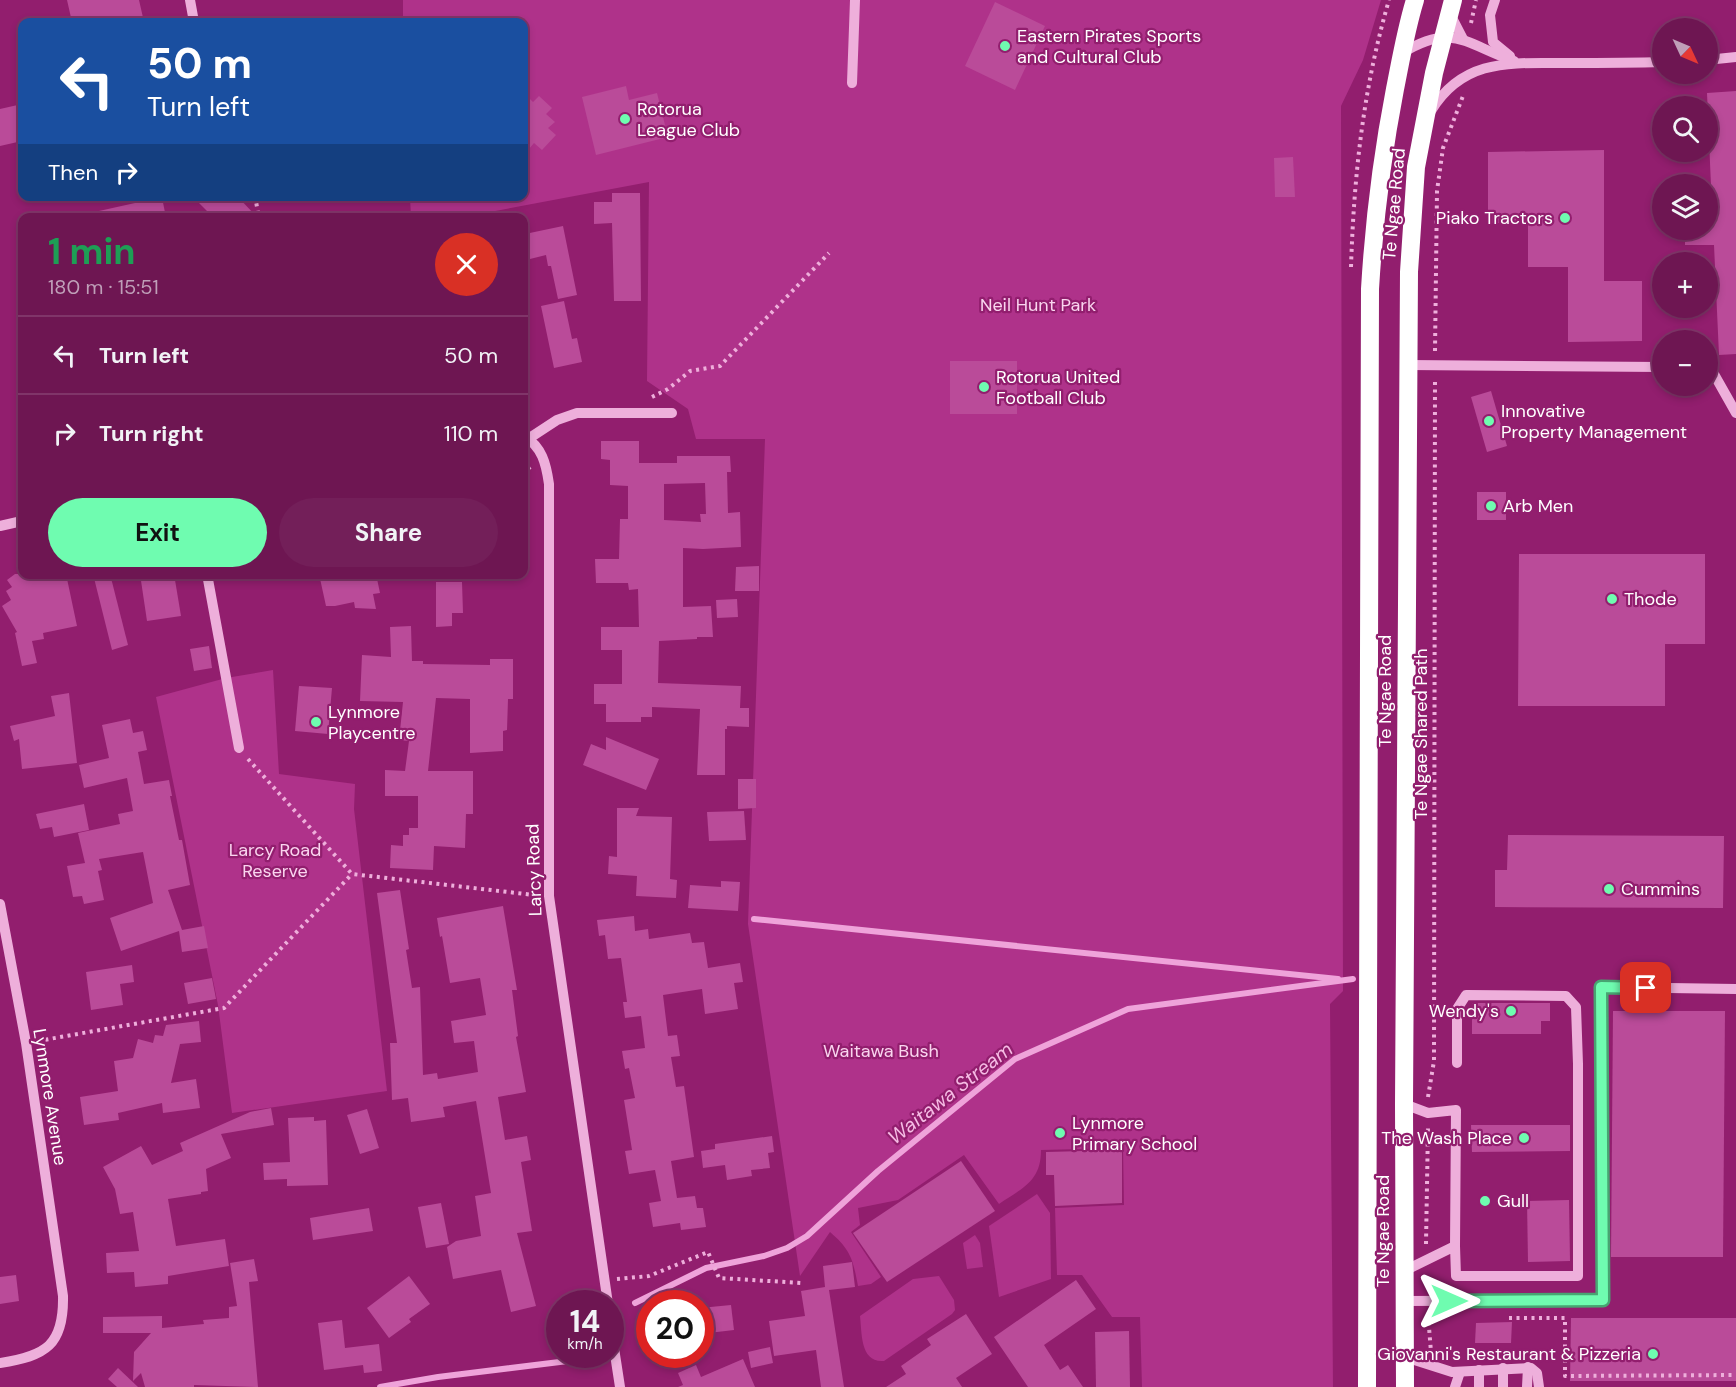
<!DOCTYPE html>
<meta charset="utf-8">
<style>
body{margin:0;font-family:"DM Sans",sans-serif;background:#731f59;color:#f1f3f6;height:100vh;display:flex;flex-direction:column;font-size:22px;white-space:nowrap}
*{box-sizing:border-box;margin:0}
p{font-size:20px;color:#bf9fb8}
.icon{flex:none;width:33px;height:33px;fill:none;stroke:currentColor;stroke-width:2;stroke-linecap:round;stroke-linejoin:round}
.map{position:relative;flex:1;overflow:hidden}
.details{position:absolute;left:18px;top:213px;width:510px;height:366px;display:flex;flex-direction:column;background:#6e1652;border-radius:12px;box-shadow:0 3px 9px #0003,0 0 0 2px #803569}
.details>*{flex:none}
.hud{position:absolute;left:18px;top:18px;width:510px;height:183px;border-radius:12px;box-shadow:0 3px 9px #0003,0 0 0 2px #803569;background:#1a4fa0;color:#fff;overflow:hidden}
.needle{width:39px;rotate:134deg}
.tools{position:absolute;left:1652px;top:18px;display:grid;gap:12px}
.tools a{display:grid;place-items:center;width:66px;height:66px;border-radius:50%;background:#6e1652;box-shadow:0 3px 9px #0003,0 0 0 2px #803569;font-size:30px}
.speed{position:absolute;left:546px;top:1290px;display:flex;gap:12px;font-size:30px;font-weight:700;text-align:center}
.speed>*{display:grid;place-content:center;width:78px;height:78px;border-radius:50%;background:#6e1652;box-shadow:0 3px 9px #0003,0 0 0 2px #803569;line-height:1}
.speed small{font-size:15px;font-weight:400}
.speed .limit{border:9px solid #d22;background:#fff;color:#111}
.pin{position:absolute;display:grid;place-items:center;width:51px;height:51px;color:#fff;margin:-26px;border-radius:12px;box-shadow:0 3px 9px #0006}
.me{position:absolute;width:66px;margin:-33px;rotate:90deg;stroke-linejoin:round;filter:drop-shadow(0 0 4px #0008)}
.turn{display:flex;align-items:center;gap:21px;height:126px;padding:0 30px;font-size:27px}
.turn .icon{width:78px;height:78px;stroke-width:2.5}
.turn b{display:block;font-size:42px;line-height:51px}
.then{display:flex;align-items:center;height:57px;padding:0 30px;background:#0003;gap:12px;font-size:22px}
.round{display:grid;place-items:center;flex:none;width:63px;height:63px;border-radius:32px;background:#731f59}
.summary{display:flex;align-items:center;justify-content:space-between;height:102px;padding:0 30px}
h1{font-size:36px;font-weight:700;line-height:45px;color:#1e9e55}
.cta{display:flex;gap:12px;margin-top:auto;padding:12px 30px}
.cta a{flex:1;height:69px;border-radius:36px;background:#6ffcb0;color:#111;font-size:24px;font-weight:700;line-height:69px;text-align:center}
.cta a+a{background:#731f59;color:#f1f3f6}
ul{padding:0;list-style:none}
li{display:flex;align-items:center;gap:18px;height:78px;padding:0 30px;border-top:2px solid #803569}
li div{flex:1}
li b{display:block;font-size:22px}
li em{font-style:normal}
.map>svg:first-child{display:block}
.green{fill:#af328a}
.lines{fill:none;stroke-linecap:round;stroke-linejoin:round}
.stream{stroke:#efa3da;stroke-width:6}
.building{fill:#ba4b99;fill-rule:evenodd}
.path{stroke:#eeafdb;stroke-width:4;stroke-dasharray:3 4.5;stroke-linecap:butt}
.minor{stroke:#eeafdb;stroke-width:10}
.highway{stroke:#fff;stroke-width:18}
.route-casing{stroke:#48a472;stroke-width:15}
.route{stroke:#6ffcb0;stroke-width:10}
.poi-dot{fill:#6ffcb0;stroke:#921e6e;stroke-width:2}
.labels{text-anchor:middle;dominant-baseline:central;stroke-width:4.5;stroke-linejoin:round;paint-order:stroke}
.poi-label{font-size:18px;fill:#fff;stroke:#921e6e;text-anchor:start}
.street-label{font-size:18px;fill:#fff;stroke:#921e6e}
.park-label{font-size:18px;fill:#fad5ef;stroke:#921e6e}
.water-label{font-size:20px;font-style:italic;fill:#f5bbe4;stroke:#921e6e}
</style>
<div class="map">
<svg width="1736" height="1387" viewBox="0 0 1736 1387">
<rect width="100%" height="100%" fill="#921e6e"/>
<g class="green">
<path d="M403,0H1381L1363,60L1341,106L1343,991L1330,1004L1333,1387H1142L1140,1317H1112L1082,1275H1057L1055,1208L1124,1205L1123,1148L1041,1150C1041,1182 1022,1188 999,1204L964,1155L898,1200L858,1208L860,1225L851,1232L881,1277L871,1284L858,1286C853,1260 851,1250 830,1232L800,1276L748,924L765,439H696L688,409L647,381L649,182L463,217H411L410,197L524,196V22H403Z"/>
<path d="M273,670L279,774L355,784L354,809L387,1091L232,1113L218,1005L156,697L226,678Z"/>
<path d="M1037,1194L1050,1213L1051,1279L999,1297L989,1226Z"/>
<path d="M975,1235L980,1243L983,1267L967,1269L963,1243Z"/>
<path d="M939,1276L954,1300L955,1310L952,1314L884,1361C860,1363 862,1333 860,1316L913,1279Z"/>
</g>
<g class="lines">
<g class="stream">
<path d="M754,919L1338,979"/>
<path d="M635,1303L706,1268L764,1256L787,1248L807,1236L878,1171L1015,1059L1128,1009L1353,979"/>
<path d="M380,1387L438,1377L592,1358"/>
</g>
</g>
<g class="building">
<path d="M67,0H139L144,22H101V19L72,22Z"/>
<path d="M995,2L1045,26L1015,90L965,66Z"/>
<path d="M626,86L629,100L657,93L668,137L596,155L582,97Z"/>
<path d="M1736,91V354L1719,355L1714,245H1685V230H1707V209H1712L1707,93Z"/>
<path d="M524,93L533,102L539,96L552,108L546,114L555,122L548,128L556,135L542,150L534,143L524,155Z"/>
<path d="M22,104V141L0,146V109Z"/>
<path d="M1604,150V281H1642V341L1568,342V267H1528V223H1488V152Z"/>
<path d="M1293,157L1295,197H1275L1274,158Z"/>
<path d="M612,193H640L641,301H614L612,223L594,224V202H612Z"/>
<path d="M192,196H237L258,218H214Z"/>
<path d="M162,197L166,218H100L99,211Z"/>
<path d="M563,226L577,295L558,299L551,266H548L546,255L530,259L525,234Z"/>
<path d="M564,301L572,339L577,338L582,362L554,368L541,306Z"/>
<rect x="950" y="361" width="67" height="53"/>
<path d="M1491,391L1507,446L1487,452L1471,397Z"/>
<path d="M601,441H639V463H677V456H730L731,472H727L728,513L740,512L741,547L703,549L683,548V607L711,606L713,637H697V639L659,641L658,683L741,686L740,708H749V727L727,726V729H725V775H697L700,709L652,707V717H641V722H606V704H594V684H622V650H601V627H639L638,589L629,590L628,583H596L595,559H619L620,519H628V486L610,485V460L601,459ZM705,483L706,514H700L701,522L664,520V484Z"/>
<rect x="1477" y="492" width="29" height="28"/>
<path d="M1519,554H1705V644H1665V706H1518Z"/>
<path d="M759,566V591H735L736,567Z"/>
<path d="M15,574H66L77,626L43,633L44,639L32,641L37,663L22,666L15,633L17,632L2,606L11,600L6,591L12,587L7,580Z"/>
<path d="M93,574H110L128,645L112,650Z"/>
<path d="M140,574H174L181,616L147,621Z"/>
<path d="M319,574H376L380,593L373,594L376,609L355,608L354,602L335,606H326Z"/>
<path d="M436,582H462L463,613H452V626L436,627Z"/>
<path d="M737,599L738,617L717,618L716,600Z"/>
<path d="M411,626L412,661H423V664L490,665V659H513V699H508L507,730L503,731V751L470,753V699L436,698L428,771H473V814H466L465,848L434,846L433,870L390,868L391,845L403,846V835H409V828H418V796H385V770L405,771L409,741L399,740L403,702L360,701L362,655L391,657L390,627Z"/>
<path d="M209,646L212,668L194,671L190,649Z"/>
<path d="M299,686L332,688L328,734L295,731Z"/>
<path d="M69,693L77,763L22,769L19,739L14,741L10,726L55,716L51,696Z"/>
<path d="M130,719L133,733L143,731L147,750L138,752L144,784L169,780L172,796H170L179,840H182L190,885L168,890L182,930L204,926L208,948L182,952L179,931L121,951L110,918L153,903L143,852L99,859L102,870L98,871L104,900L84,904L82,896L73,897L67,866L85,863L78,833L120,824L118,814L133,811L127,778L84,788L79,765L109,758L102,725Z"/>
<path d="M606,737L659,759L646,790L583,765L591,744L606,750Z"/>
<path d="M738,779H756V808L738,809Z"/>
<path d="M84,804L89,830L54,837L52,827L40,829L36,814Z"/>
<path d="M617,808H639L636,816L672,817L670,879L677,880L676,898L636,896L637,876L608,874L609,856L617,857Z"/>
<path d="M744,811L746,840L709,841L707,812Z"/>
<path d="M1508,835L1724,836L1723,908L1495,907V870H1507Z"/>
<path d="M721,881L740,882L738,911L688,908L690,885L721,887Z"/>
<path d="M400,890L409,949L406,950L412,988L420,987L423,1075L437,1073L438,1079L478,1072L474,1041L454,1043L451,1021L486,1015L480,978L450,983L442,936L440,937L437,918L503,906L517,990H512L518,1036L516,1037L526,1092L498,1097L505,1140L527,1136L531,1160L521,1162L532,1231L517,1233L536,1306L511,1312L501,1270L453,1279L447,1247L456,1241L481,1236L475,1196L491,1193L476,1101L443,1107L445,1117L411,1122L408,1098L392,1100L390,1043H397L377,893Z"/>
<path d="M634,916L635,931L648,929L649,939L690,933L692,943L704,942L708,968L740,963L743,982L734,983L738,1009L705,1014L702,989L663,995L668,1036L677,1035L680,1056L671,1057L676,1087L684,1086L694,1157L671,1161L677,1198L695,1196L697,1208H703L706,1227L681,1230L680,1223L653,1227L649,1203L661,1201L655,1170L629,1174L625,1151L632,1150L624,1100L635,1098L629,1068L625,1069L622,1051L645,1048L641,1016L625,1018L623,1002H627L621,958L608,959L605,935L599,936L597,920Z"/>
<path d="M132,965L134,982L120,984L123,1005L91,1010L86,972Z"/>
<path d="M212,978L216,999L188,1004L184,983Z"/>
<path d="M1472,1003H1550V1021H1541V1034H1472Z"/>
<path d="M1613,1011H1725L1723,1257H1611Z"/>
<path d="M199,1021L201,1042L180,1044L171,1083L196,1079L200,1108L163,1113L162,1103L118,1113L119,1120L84,1125L80,1097L118,1091L114,1061L133,1058L138,1039L153,1043L155,1035L163,1036L166,1025Z"/>
<path d="M271,1108L274,1125L221,1134L231,1158L206,1169L208,1191L201,1192V1194L168,1199L176,1246L225,1239L229,1266L168,1276V1284L135,1287L134,1272L107,1273L106,1253L139,1251L133,1212L120,1214L115,1189L103,1167L141,1146L152,1165L183,1151L180,1143L250,1112Z"/>
<path d="M367,1109L379,1148L360,1154L347,1115Z"/>
<path d="M314,1117V1121L326,1120L328,1185L287,1186V1179L264,1180L263,1163L290,1162L288,1118Z"/>
<path d="M1471,1125H1570V1151L1472,1152Z"/>
<path d="M772,1136L774,1152L768,1153L770,1168L751,1170L752,1176L727,1180L725,1165L703,1168L701,1151L715,1149V1144Z"/>
<path d="M1122,1150V1203L1055,1206L1054,1175H1046V1152Z"/>
<path d="M961,1161L995,1211L887,1282L853,1233Z"/>
<path d="M1569,1200L1570,1261L1528,1262L1527,1201Z"/>
<path d="M441,1203L449,1244L426,1248L418,1207Z"/>
<path d="M369,1208L373,1231L313,1240L310,1218Z"/>
<path d="M254,1259L258,1281L249,1282L258,1387L194,1385V1387H145L141,1373L133,1381L134,1352L151,1333H103V1317L162,1316V1328L204,1324L203,1320L229,1318V1307L237,1306L230,1263Z"/>
<path d="M852,1262L855,1287L829,1290L844,1387H821L816,1350L774,1356L769,1321L805,1316L801,1291L825,1287L823,1266Z"/>
<path d="M16,1275L19,1301L0,1304V1277Z"/>
<path d="M409,1276L430,1304L409,1319L411,1322L389,1338L367,1308Z"/>
<path d="M1076,1280L1096,1309L1044,1345L1060,1370L1068,1365L1083,1387H1028L994,1337Z"/>
<path d="M731,1305L734,1330L700,1334V1308Z"/>
<path d="M966,1314L992,1354L956,1378L962,1387H886L906,1374L901,1366L931,1345L927,1339Z"/>
<path d="M1571,1318H1736V1381H1570Z"/>
<path d="M342,1320L345,1348L379,1344L382,1371L364,1373L363,1365L324,1370L318,1323Z"/>
<path d="M1512,1322L1511,1343H1475L1476,1323Z"/>
<path d="M1129,1331L1130,1387H1096L1095,1332Z"/>
<path d="M770,1347L773,1363L751,1368L748,1352Z"/>
<path d="M743,1359L755,1387H678L683,1385L678,1373L696,1365L701,1377Z"/>
<path d="M118,1368L138,1387H117L108,1379Z"/>
</g>
<g class="lines">
<g class="path">
<path d="M1471,23L1476,0"/>
<path d="M255,196L259,218"/>
<path d="M1351,267C1354,175 1363,89 1389,0"/>
<path d="M1435,351L1437,191L1443,148L1463,96"/>
<path d="M652,397L668,389L690,371L720,366L829,253"/>
<path d="M524,461L530,470"/>
<path d="M248,759L352,874L534,895"/>
<path d="M38,1041L224,1008L352,874"/>
<path d="M1428,1097L1434,1061L1435,379"/>
<path d="M1426,1244L1428,1126"/>
<path d="M617,1279L649,1276L708,1252L719,1278L802,1283"/>
<path d="M1428,1315L1431,1352"/>
<path d="M1509,1318H1565V1376L1736,1375"/>
</g>
<g class="minor">
<path d="M190,0L194,22"/>
<path d="M1495,0L1490,15L1493,42L1510,56"/>
<path d="M1449,12L1463,39"/>
<path d="M1402,53C1453,22 1465,44 1514,61"/>
<path d="M1707,60L1736,57"/>
<path d="M852,83L855,0"/>
<path d="M1431,111C1463,58 1511,63 1565,63C1598,63 1630,63 1662,62"/>
<path d="M1408,365L1662,367"/>
<path d="M1707,367H1710L1736,413"/>
<path d="M524,436C542,447 546,463 549,484V896L608,1304"/>
<path d="M528,439L557,420L577,413H672"/>
<path d="M0,526L22,521"/>
<path d="M207,574L239,748"/>
<path d="M0,904L26,1043L63,1296C64,1345 46,1356 0,1363"/>
<path d="M1404,1104L1428,1113L1456,1110L1455,1246"/>
<path d="M1404,1271L1455,1246L1456,1276H1578V1064L1576,1007L1566,996L1466,995L1457,1009V1063"/>
<path d="M1405,1301L1603,1300L1601,987L1736,989"/>
<path d="M610,1322L620,1387"/>
<path d="M1405,1357L1452,1372L1531,1368L1537,1373L1539,1387"/>
<path d="M1479,1370V1387"/>
<path d="M1455,1387L1460,1372"/>
<path d="M1503,1387V1368"/>
<path d="M1527,1387L1528,1367"/>
</g>
<g class="highway">
<path d="M1367,1387L1370,289C1374,222 1382,156 1395,89C1401,59 1406,29 1415,0"/>
<path d="M1405,1387L1404,1104L1409,272L1416,167L1434,73L1453,0"/>
</g>
</g>
<g class="lines">
<defs>
<path id="route" d="M1449,1301L1603,1300L1601,987L1646,988"/>
</defs>
<use href="#route" class="route-casing"/>
<use href="#route" class="route"/>
</g>
<g class="poi-dot">
<circle cx="1005" cy="46" r="6"/>
<circle cx="625" cy="119" r="6"/>
<circle cx="1565" cy="218" r="6"/>
<circle cx="984" cy="387" r="6"/>
<circle cx="1489" cy="421" r="6"/>
<circle cx="1491" cy="506" r="6"/>
<circle cx="1612" cy="599" r="6"/>
<circle cx="316" cy="722" r="6"/>
<circle cx="1609" cy="889" r="6"/>
<circle cx="1511" cy="1011" r="6"/>
<circle cx="1060" cy="1133" r="6"/>
<circle cx="1524" cy="1138" r="6"/>
<circle cx="1485" cy="1201" r="6"/>
<circle cx="1653" cy="1354" r="6"/>
</g>
<g class="labels">
<g class="poi-label">
<text x="1017" y="36">Eastern Pirates Sports<tspan x="1017" dy="21">and Cultural Club</tspan></text>
<text x="637" y="109">Rotorua<tspan x="637" dy="21">League Club</tspan></text>
<text x="1553" y="218" text-anchor="end">Piako Tractors</text>
<text x="996" y="377">Rotorua United<tspan x="996" dy="21">Football Club</tspan></text>
<text x="1501" y="411">Innovative<tspan x="1501" dy="21">Property Management</tspan></text>
<text x="1503" y="506">Arb Men</text>
<text x="1624" y="599">Thode</text>
<text x="328" y="712">Lynmore<tspan x="328" dy="21">Playcentre</tspan></text>
<text x="1621" y="889">Cummins</text>
<text x="1499" y="1011" text-anchor="end">Wendy's</text>
<text x="1072" y="1123">Lynmore<tspan x="1072" dy="21">Primary School</tspan></text>
<text x="1512" y="1138" text-anchor="end">The Wash Place</text>
<text x="1497" y="1201">Gull</text>
<text x="1641" y="1354" text-anchor="end">Giovanni's Restaurant &amp; Pizzeria</text>
</g>
<g class="street-label">
<text transform="translate(1394 204) rotate(-85)">Te Ngae Road</text>
<text transform="translate(1385 691) rotate(-90)">Te Ngae Road</text>
<text transform="translate(1421 734) rotate(-90)">Te Ngae Shared Path</text>
<text transform="translate(534 870) rotate(-92)">Larcy Road</text>
<text transform="translate(50 1097) rotate(81)">Lynmore Avenue</text>
<text transform="translate(1383 1231) rotate(-90)">Te Ngae Road</text>
</g>
<g class="park-label">
<text x="1038" y="305">Neil Hunt Park</text>
<text x="275" y="850">Larcy Road<tspan x="275" dy="21">Reserve</tspan></text>
<text x="881" y="1051">Waitawa Bush</text>
</g>
<g class="water-label">
<text transform="translate(950 1093) rotate(-38)">Waitawa Stream</text>
</g>
</g>
</svg>
<div class="tools">
<a><svg class="needle" viewBox="-14 -14 28 28"><path d="M0-13l5 13h-10z" fill="#e53935"/><path d="M0 13l5-13h-10z" fill="#bf9fb8"/></svg></a>
<a><svg class="icon" aria-label="search" viewBox="0 0 24 24"><circle cx="10" cy="10" r="6"/><path d="M15 15l6 6"/></svg></a>
<a><svg class="icon" aria-label="layers" viewBox="0 0 24 24"><path d="M12 4l9 5-9 5-9-5zM3 14l9 5 9-5"/></svg></a>
<a>+</a>
<a>−</a>
</div>
<div class="speed"><div>14<small>km/h</small></div><div class="limit">20</div></div>
<div class="pin" style="left:1646px;top:988px;background:#d93025"><svg class="icon" aria-label="arrive" viewBox="0 0 24 24"><path d="M6 21V4h12l-3 4 3 4H6"/></svg></div>
<svg class="me" style="left:1449px;top:1301px" viewBox="-20 -20 40 40"><path d="M0-17L14 15 0 8-14 15z" fill="#6ffcb0" stroke="#fff" stroke-width="4"/></svg>
<div class="hud">
<div class="turn"><svg class="icon" aria-label="left" viewBox="0 0 24 24"><path d="M17 20v-9H6M10 6l-5 5 5 5"/></svg><div><b>50 m</b>Turn left</div></div>
<div class="then">Then<svg class="icon" aria-label="right" viewBox="0 0 24 24"><path d="M7 20v-9h11M14 6l5 5-5 5"/></svg></div>
</div>
<section class="details">
<div class="summary"><div><h1>1 min</h1><p>180 m · 15:51</p></div><a class="round" style="background:#d93025;color:#fff"><svg class="icon" aria-label="close" viewBox="0 0 24 24"><path d="M6 6l12 12M18 6L6 18"/></svg></a></div>
<ul>
<li><svg class="icon" aria-label="left" viewBox="0 0 24 24"><path d="M17 20v-9H6M10 6l-5 5 5 5"/></svg><div><b>Turn left</b></div><em>50 m</em></li>
<li><svg class="icon" aria-label="right" viewBox="0 0 24 24"><path d="M7 20v-9h11M14 6l5 5-5 5"/></svg><div><b>Turn right</b></div><em>110 m</em></li>
</ul>
<div class="cta"><a>Exit</a><a>Share</a></div>
</section>
</div>
